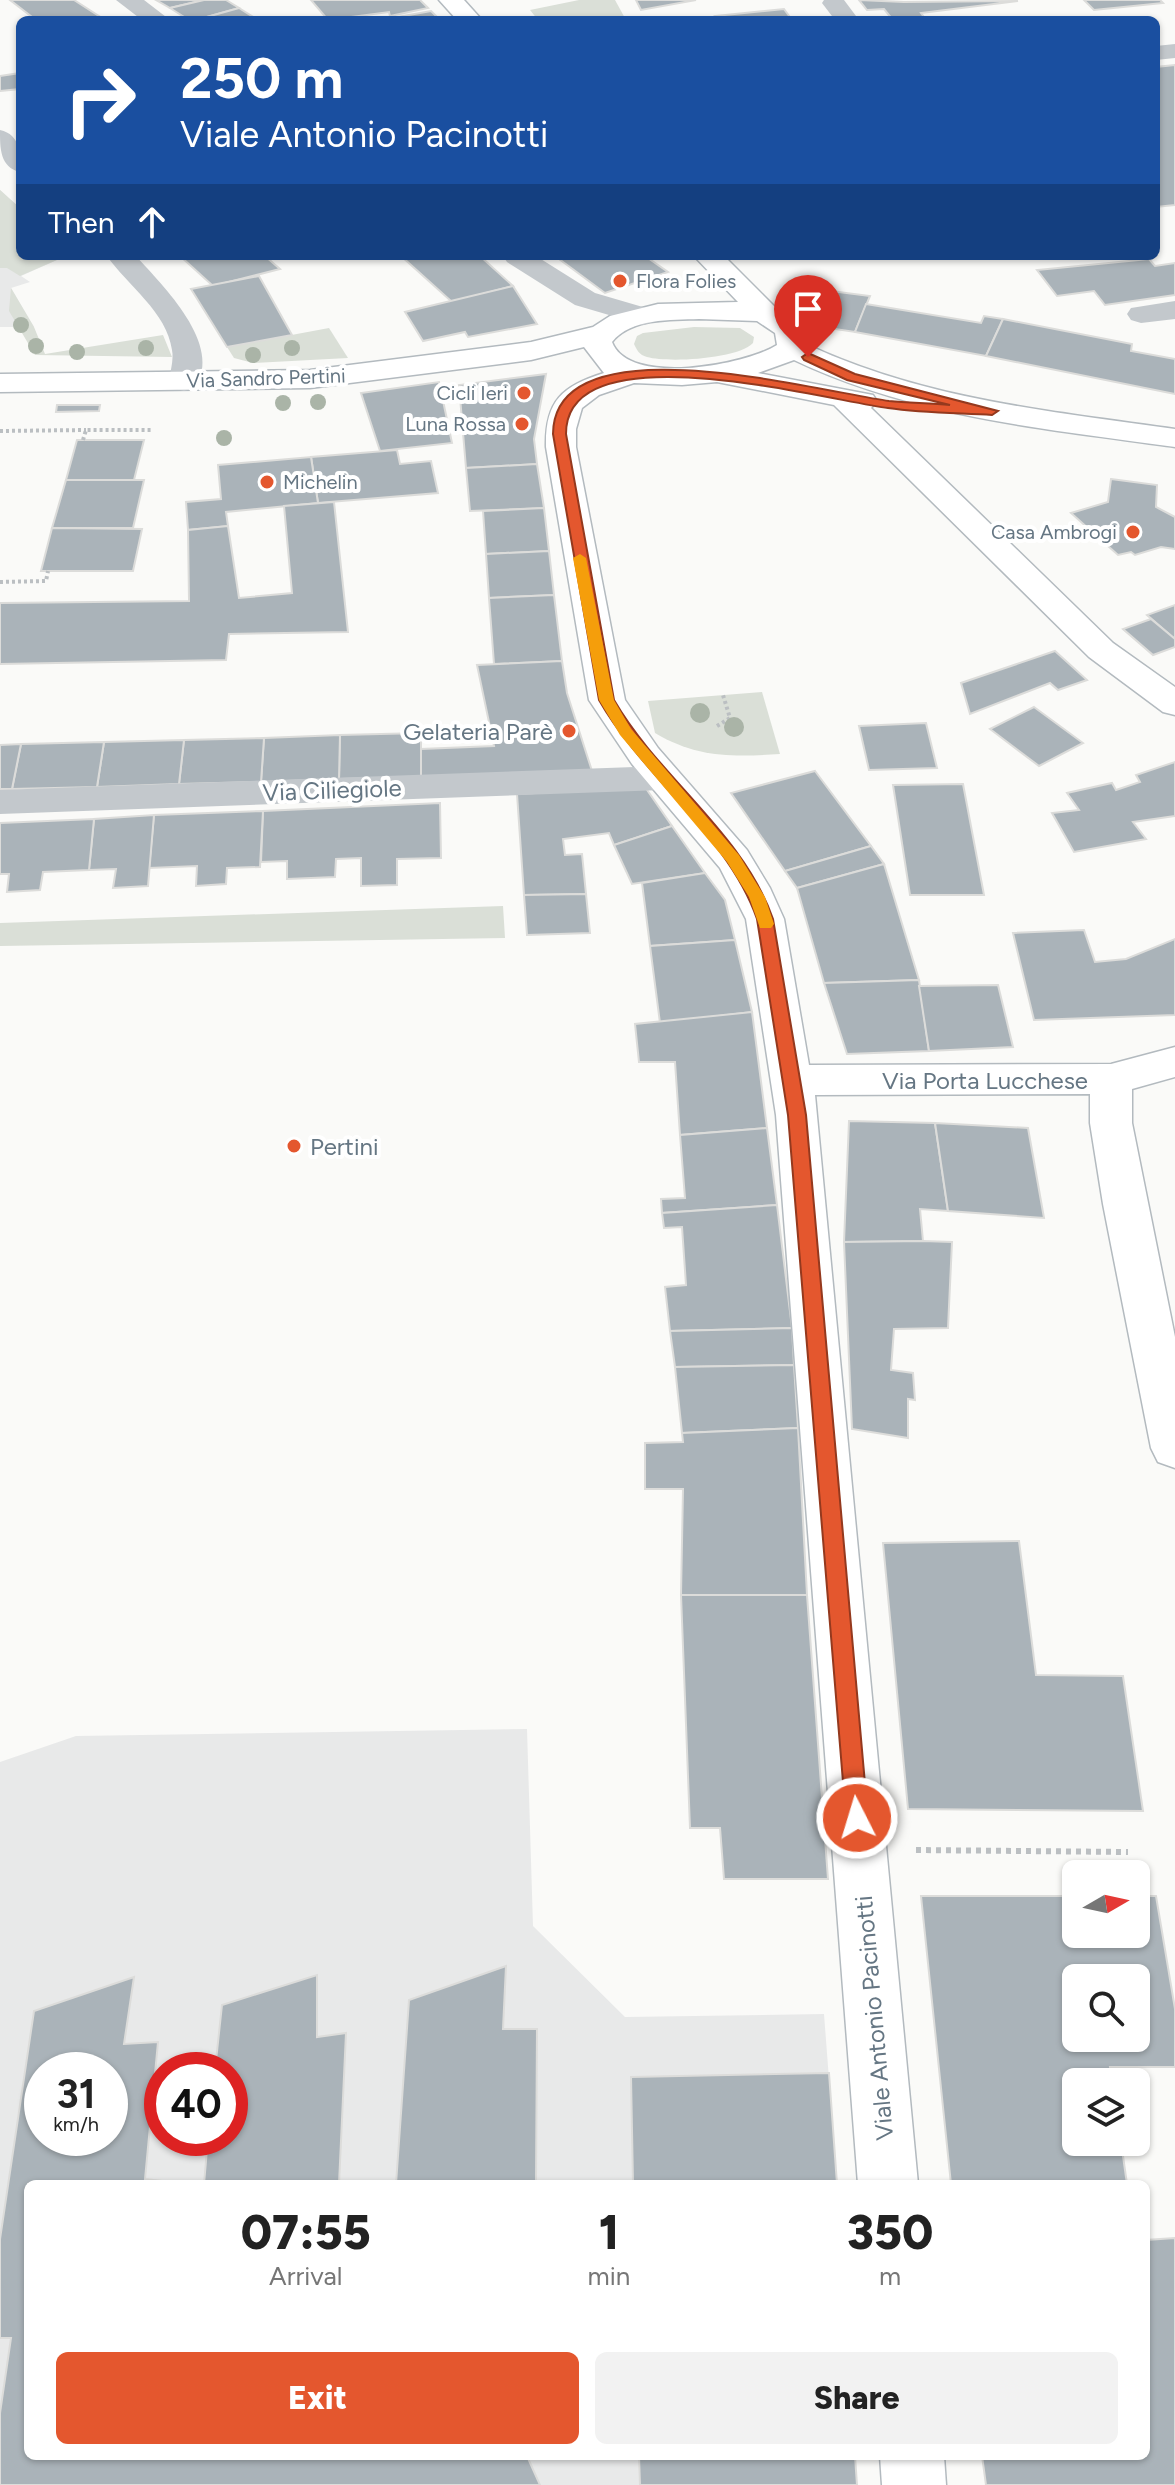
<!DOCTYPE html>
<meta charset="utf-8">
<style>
body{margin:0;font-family:Figtree,sans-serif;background:#f2f2f2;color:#222;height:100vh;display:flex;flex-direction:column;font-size:30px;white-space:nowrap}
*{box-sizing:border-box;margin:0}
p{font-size:26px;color:#767676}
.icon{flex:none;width:44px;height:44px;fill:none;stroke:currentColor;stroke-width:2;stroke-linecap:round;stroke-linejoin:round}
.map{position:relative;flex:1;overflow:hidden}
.details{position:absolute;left:24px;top:2180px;width:1126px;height:280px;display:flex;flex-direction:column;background:#fff;border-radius:12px;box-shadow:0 2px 6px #0004}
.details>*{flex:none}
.top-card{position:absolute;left:16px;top:16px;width:1144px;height:244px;border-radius:12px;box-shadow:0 2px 6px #0004;background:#1a4fa0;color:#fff;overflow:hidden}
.needle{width:52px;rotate:81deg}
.buttons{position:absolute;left:1062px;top:1860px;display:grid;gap:16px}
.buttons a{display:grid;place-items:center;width:88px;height:88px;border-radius:12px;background:#fff;box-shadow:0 2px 6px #0004;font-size:40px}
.speed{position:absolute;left:24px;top:2052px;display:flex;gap:16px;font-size:40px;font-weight:700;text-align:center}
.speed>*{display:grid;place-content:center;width:104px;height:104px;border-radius:50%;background:#fff;box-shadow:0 2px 6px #0004;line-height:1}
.speed small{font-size:20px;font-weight:400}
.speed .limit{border:12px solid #d22;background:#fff;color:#111}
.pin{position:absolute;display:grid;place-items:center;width:68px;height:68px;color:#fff;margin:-82px -34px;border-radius:50% 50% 50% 0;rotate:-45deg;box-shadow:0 0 8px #0007}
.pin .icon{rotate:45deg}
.me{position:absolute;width:88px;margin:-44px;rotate:355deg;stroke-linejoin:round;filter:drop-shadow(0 0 6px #0008)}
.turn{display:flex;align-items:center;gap:28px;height:168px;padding:0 32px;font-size:36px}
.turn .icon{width:104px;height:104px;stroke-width:2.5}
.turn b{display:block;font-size:56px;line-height:68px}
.then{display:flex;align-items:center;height:76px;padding:0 32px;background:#0003;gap:16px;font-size:30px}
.eta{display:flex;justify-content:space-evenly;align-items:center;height:136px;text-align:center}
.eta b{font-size:48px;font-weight:800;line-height:56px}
.action{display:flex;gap:16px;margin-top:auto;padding:16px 32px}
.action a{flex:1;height:92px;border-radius:12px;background:#e4572e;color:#fff;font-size:32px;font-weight:800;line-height:92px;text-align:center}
.action a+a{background:#f2f2f2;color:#222}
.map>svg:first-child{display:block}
.built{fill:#e8e9e9;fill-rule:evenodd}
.green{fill:#dadfd7}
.building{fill:#aab3b9;stroke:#dcdcda;stroke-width:2;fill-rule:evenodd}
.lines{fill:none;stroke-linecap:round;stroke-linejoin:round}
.secondary-casing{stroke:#b3babf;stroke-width:3}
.path-far1{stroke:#bbbfc2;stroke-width:4;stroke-dasharray:3 3;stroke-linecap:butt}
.path{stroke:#bbbfc2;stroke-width:6;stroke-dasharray:5 5;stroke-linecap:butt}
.street{fill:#c3c8cc;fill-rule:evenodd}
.secondary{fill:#fff;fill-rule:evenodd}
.tree{fill:#aab4a7}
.route{fill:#e4572e;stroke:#94391e;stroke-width:2}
.slow{fill:#f59e0b}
.poi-dot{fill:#e4572e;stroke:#fff;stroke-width:3}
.labels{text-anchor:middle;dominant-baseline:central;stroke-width:8;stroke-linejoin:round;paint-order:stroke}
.far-poi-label{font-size:20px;fill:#657683;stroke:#fff;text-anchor:end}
.far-street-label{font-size:20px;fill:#657683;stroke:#fff}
.poi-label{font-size:24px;fill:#657683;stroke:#fff;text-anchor:end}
.street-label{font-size:24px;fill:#657683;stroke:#fff}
</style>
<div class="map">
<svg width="1175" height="2485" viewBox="0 0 1175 2485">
<rect width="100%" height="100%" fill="#fafaf8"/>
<g class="built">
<path d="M0,190L20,208V256H66L21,276L30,282L11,288L34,327H0Z"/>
<path d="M527,1729L533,1926L625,2017L824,2014L837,2184H28V2456H855L857,2485H0V1762L76,1736ZM42,2070H110V2138H42ZM162,2070H230V2138H162Z"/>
</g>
<g class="green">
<path d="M579,0H615L626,20H538L530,10Z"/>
<path d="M0,190L20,208V256H66L20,276L7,268H0Z"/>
<path d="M11,288L34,327L45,354L163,335L172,357L35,355L9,311Z"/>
<path d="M694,327L740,328L754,337L753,343C738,359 668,363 647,357C639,355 637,350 634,344L637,336L643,333Z"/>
<path d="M329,328L348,358L253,363L234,358L227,347Z"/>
<path d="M762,692L780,754C733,757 697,758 655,733L648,701Z"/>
<path d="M503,906L505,938L0,946V923Z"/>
</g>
<g class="building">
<path d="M10,0H74L105,20H36Z"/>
<path d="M156,0H204L170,8Z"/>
<path d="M204,0H226L239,8L196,20H189L170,8Z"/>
<path d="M311,0H420L428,8L390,16L389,12L328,20Z"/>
<path d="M636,0H696L641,10Z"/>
<path d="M859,0L904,2L1018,1L921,13L926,20H893L884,9L867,10Z"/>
<path d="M1084,0H1160L1163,3L1094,10Z"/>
<path d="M239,8L258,20H196Z"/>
<path d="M784,9L792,20H718L715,16Z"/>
<path d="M431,11L440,20H396L398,17Z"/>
<path d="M1175,65V205L1156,207V67Z"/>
<path d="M20,73V89L0,91V76Z"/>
<path d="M180,256H265L280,269L213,286Z"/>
<path d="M401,256H480L513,286L452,302Z"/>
<path d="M555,256H645L668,272L605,293Z"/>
<path d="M1149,259L1155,266L1175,263V295L1105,305L1094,291L1057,296L1037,270Z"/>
<path d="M259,276L292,335L227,347L191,289Z"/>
<path d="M513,286L537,324L468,337L465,332L423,341L405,312Z"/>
<path d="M823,290L870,296L855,332L808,325Z"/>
<path d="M866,304L981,323L984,316L1003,319L986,356L855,332Z"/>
<path d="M1003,319L1132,344L1131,351L1175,359V394L986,356Z"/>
<path d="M546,374L534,439L537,464L466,468L459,385Z"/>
<path d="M439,382L452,443L380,451L361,393Z"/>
<path d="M57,405H100L99,411L56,412Z"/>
<path d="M77,440H144L134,480H66Z"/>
<path d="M397,450L400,464L431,461L438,493L318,503L311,457Z"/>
<path d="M311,457L318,503L226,512L228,526L188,530L186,502L221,499L218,465Z"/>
<path d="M537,464L544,508L470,511L466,468Z"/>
<path d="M1111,479L1157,485L1156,507L1175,517V549L1161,547L1135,555L1131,552L1118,555L1071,513L1108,502Z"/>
<path d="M66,480H144L133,528H52Z"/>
<path d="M334,502L348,632L229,634L226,660L0,664V603L189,601L188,530L228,526L239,598L292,593L284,506Z"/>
<path d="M544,508L549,551L486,554L483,511Z"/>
<path d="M52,528L142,529L133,571H41Z"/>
<path d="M549,551L554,595L489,598L486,554Z"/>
<path d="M554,595L562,661L494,664L489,598Z"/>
<path d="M1175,605V639L1147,615Z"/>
<path d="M1151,619L1175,639V647L1153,655L1123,629Z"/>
<path d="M1055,651L1087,680L1058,690L1050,683L970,714L961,683Z"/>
<path d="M562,661L567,693L592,771L421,777V749L494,746L477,665Z"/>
<path d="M1034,707L1083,743L1039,766L990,729Z"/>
<path d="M926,723L937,768L869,770L859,726Z"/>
<path d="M421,733V777L339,779L340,735Z"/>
<path d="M340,735L339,779L261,782L264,738Z"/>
<path d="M264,738L261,782L179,784L184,740Z"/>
<path d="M184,740L179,784L97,787L104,742Z"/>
<path d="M104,742L97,787L12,789L21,744Z"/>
<path d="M21,744L12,789H0V745Z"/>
<path d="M1175,762V816L1133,822L1146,839L1074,852L1052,813L1079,810L1067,793L1112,783L1116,790L1140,782L1136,775Z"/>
<path d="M815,771L871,846L785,871L731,793Z"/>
<path d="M963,784L984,895H910L893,785Z"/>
<path d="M645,787L672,826L614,845L609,833L563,839L565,855L582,854L586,894L524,895L517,794Z"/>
<path d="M440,803L441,858L397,859V885L361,886V858L336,859L335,877L287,879V861L261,862L263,811Z"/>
<path d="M263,811L260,867L227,868L226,884L196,886L197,866L149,868L154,815Z"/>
<path d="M154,815L148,886L113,888L116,869L89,870L94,819Z"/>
<path d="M94,819L89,870L43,872L40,890L7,892L9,874H0V823Z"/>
<path d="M672,826L705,873L632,884L614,845Z"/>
<path d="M871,846L884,864L797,888L785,871Z"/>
<path d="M884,864L919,980L824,983L797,888Z"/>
<path d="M705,873L725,900L735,940L650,946L642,883Z"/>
<path d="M586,894L590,933L527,935L524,895Z"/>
<path d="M1084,930L1095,962L1126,959L1175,939V1015L1034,1020L1013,933Z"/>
<path d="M735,940L752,1012L660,1023L650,946Z"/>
<path d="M919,980L929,1051L847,1054L824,983Z"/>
<path d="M998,985L1013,1047L929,1051L919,986Z"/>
<path d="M752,1012L767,1128L680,1135L675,1062H639L635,1024Z"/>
<path d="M849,1121L935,1123L948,1211L920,1209L923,1241L844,1242Z"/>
<path d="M935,1123L1028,1128L1044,1218L948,1211Z"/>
<path d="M767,1128L777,1205L662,1213L661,1199L685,1198L680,1135Z"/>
<path d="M777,1205L792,1328L670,1331L665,1287L686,1285L682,1227L664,1228L662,1213Z"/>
<path d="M923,1241L952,1242L948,1328L894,1329L891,1370L913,1373L915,1400L908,1399V1438L852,1429L844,1242Z"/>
<path d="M792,1328L794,1365L675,1367L670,1331Z"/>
<path d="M794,1365L798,1428L682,1433L675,1367Z"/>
<path d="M798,1428L807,1595H681L683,1489H645V1443L683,1442L682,1433Z"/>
<path d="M1019,1541L1036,1675L1123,1676L1143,1811L908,1809L883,1543Z"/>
<path d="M681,1595H807L828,1879H724L720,1828H690Z"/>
<path d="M921,1896H1076V1934H1136V1896H1156L1175,2009V2067H1110L1112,2082H1076V2142H1121L1127,2184H951ZM1076,1978H1136V2038H1076Z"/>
<path d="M506,1966L503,2029H537L536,2184H396L409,2000Z"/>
<path d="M317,1975V2037L346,2033L339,2184H204L208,2138H230V2070H215L222,2005Z"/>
<path d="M134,1977L124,2044L158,2042L145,2179L163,2181L162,2184H28V2456H527L540,2485H0V2413L11,2338H0V2239L34,2011ZM42,2070H110V2138H42Z"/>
<path d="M829,2073L837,2184H633L631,2077Z"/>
<path d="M1175,2238V2485H986L982,2456H1146V2240Z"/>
<path d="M639,2456H855L857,2485H640Z"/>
</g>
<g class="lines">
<defs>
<g id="secondary">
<path d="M439,0H464L482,20H457Z"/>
<path d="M694,256H724L777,309L796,321L806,335V344C923,399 1048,411 1175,429V447C1046,429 913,417 794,360L758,373L873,395L877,401L871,408L1113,643L1175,687V715L1163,712L1089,657L834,405L717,382L682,385L634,383L599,395L582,408L576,429V447L625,700L658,748L747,850L770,888L784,919L809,1065L1111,1064L1175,1047V1077L1132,1089V1123L1175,1337V1468L1158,1462L1151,1448L1103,1204L1090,1123V1094L815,1095L918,2184H858L776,1115L746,919L720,868L632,764L589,700L546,447C545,401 562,386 604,373L584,347L531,360L310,388L0,392V374L310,370L531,342L593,327L610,316L658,304L738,302ZM699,319L757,321L775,333L777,345C745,365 629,387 612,342C631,318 671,320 699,319Z"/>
<path d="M880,2456H944L946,2485H882Z"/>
</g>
</defs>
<use href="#secondary" class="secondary-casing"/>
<g class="path-far1">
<path d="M0,431L86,430"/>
<path d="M83,440L86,430H151"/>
<path d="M0,582L46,581L48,571"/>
<path d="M717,726L730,718L723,695"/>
</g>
<path class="path" d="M916,1850L1128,1852"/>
<g class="street">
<path d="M116,0H144L170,20H142Z"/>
<path d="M824,0H844L859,20H835L822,3Z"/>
<path d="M1175,44V58L1156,60V46Z"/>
<path d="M0,130C21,135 20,153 20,172C0,167 0,149 0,130Z"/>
<path d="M107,256H136C163,286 224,345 195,388L184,391L173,388L169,382C170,372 174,360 172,350C167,312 127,285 107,256Z"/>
<path d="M503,256H536L595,293L653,310L657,316L653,322L643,325L575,305L507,262Z"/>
<path d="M1175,301V319L1141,323L1131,320L1127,314L1131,308Z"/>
<path d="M663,766L676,770L681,778L676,786L663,790L0,814V790Z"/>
</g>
<use href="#secondary" class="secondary"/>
</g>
<g class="tree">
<circle cx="21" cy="325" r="8"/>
<circle cx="36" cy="346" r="8"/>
<circle cx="146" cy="348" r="8"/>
<circle cx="292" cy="348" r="8"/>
<circle cx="77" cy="352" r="8"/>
<circle cx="253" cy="355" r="8"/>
<circle cx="318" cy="402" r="8"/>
<circle cx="283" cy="403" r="8"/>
<circle cx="224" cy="438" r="8"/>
<circle cx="700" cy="713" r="10"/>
<circle cx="734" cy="727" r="10"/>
</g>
<path class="route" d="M808,353L855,374L998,411L992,415C958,413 922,413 888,408C829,401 566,328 566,434L614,700C659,778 743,833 773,919L806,1115L868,1818L865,1826L857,1829L849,1826L846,1818L788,1115L757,919C729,837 643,777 599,700L553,434C554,318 825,393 889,401C909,403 930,403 950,405L847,380L804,360L802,357Z"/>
<path class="slow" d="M580,554L586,558L614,700L631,729L739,855L765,897L774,924L771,928H760L749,897L727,862L620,735L599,700L573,558Z"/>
<g class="poi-dot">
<circle cx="620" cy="281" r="8"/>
<circle cx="524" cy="393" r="8"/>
<circle cx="522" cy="424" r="8"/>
<circle cx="267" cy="482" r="8"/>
<circle cx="1133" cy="532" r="8"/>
<circle cx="569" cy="731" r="8"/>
<circle cx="294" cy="1146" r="8"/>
</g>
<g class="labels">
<g class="far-poi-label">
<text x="636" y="281" text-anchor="start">Flora Folies</text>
<text x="508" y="393">Cicli Ieri</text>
<text x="506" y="424">Luna Rossa</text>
<text x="283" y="482" text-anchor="start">Michelin</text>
<text x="1117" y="532">Casa Ambrogi</text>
</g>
<g class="far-street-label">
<text transform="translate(266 378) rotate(-2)">Via Sandro Pertini</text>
</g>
<g class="poi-label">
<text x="553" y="731">Gelateria Parè</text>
<text x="310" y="1146" text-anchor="start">Pertini</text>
</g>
<g class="street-label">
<text transform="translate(332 790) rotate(-2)">Via Ciliegiole</text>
<text x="985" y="1080">Via Porta Lucchese</text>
<text transform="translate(874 2018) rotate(-95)">Viale Antonio Pacinotti</text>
</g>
</g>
</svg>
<div class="buttons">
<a><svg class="needle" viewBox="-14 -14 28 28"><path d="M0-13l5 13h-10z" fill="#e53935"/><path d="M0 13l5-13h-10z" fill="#767676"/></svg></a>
<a><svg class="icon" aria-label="search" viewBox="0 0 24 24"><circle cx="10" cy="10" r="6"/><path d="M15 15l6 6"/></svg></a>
<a><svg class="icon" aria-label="layers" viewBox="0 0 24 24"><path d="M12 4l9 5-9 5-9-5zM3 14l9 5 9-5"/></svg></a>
</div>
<div class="speed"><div>31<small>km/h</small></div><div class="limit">40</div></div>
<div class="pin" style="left:808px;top:357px;background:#d93025"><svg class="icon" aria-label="arrive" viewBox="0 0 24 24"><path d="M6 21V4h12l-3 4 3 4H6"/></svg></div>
<svg class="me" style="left:857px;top:1818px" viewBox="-20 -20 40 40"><circle r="17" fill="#e4572e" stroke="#fff" stroke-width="3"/><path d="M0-11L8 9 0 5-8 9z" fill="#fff"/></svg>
<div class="top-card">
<div class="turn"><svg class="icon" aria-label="right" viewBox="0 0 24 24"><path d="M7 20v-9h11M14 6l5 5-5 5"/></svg><div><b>250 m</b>Viale Antonio Pacinotti</div></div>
<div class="then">Then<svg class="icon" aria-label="ahead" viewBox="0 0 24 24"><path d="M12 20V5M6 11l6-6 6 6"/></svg></div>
</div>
<section class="details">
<div class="eta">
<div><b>07:55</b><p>Arrival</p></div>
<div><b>1</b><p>min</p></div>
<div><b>350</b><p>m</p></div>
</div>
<div class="action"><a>Exit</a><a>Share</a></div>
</section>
</div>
